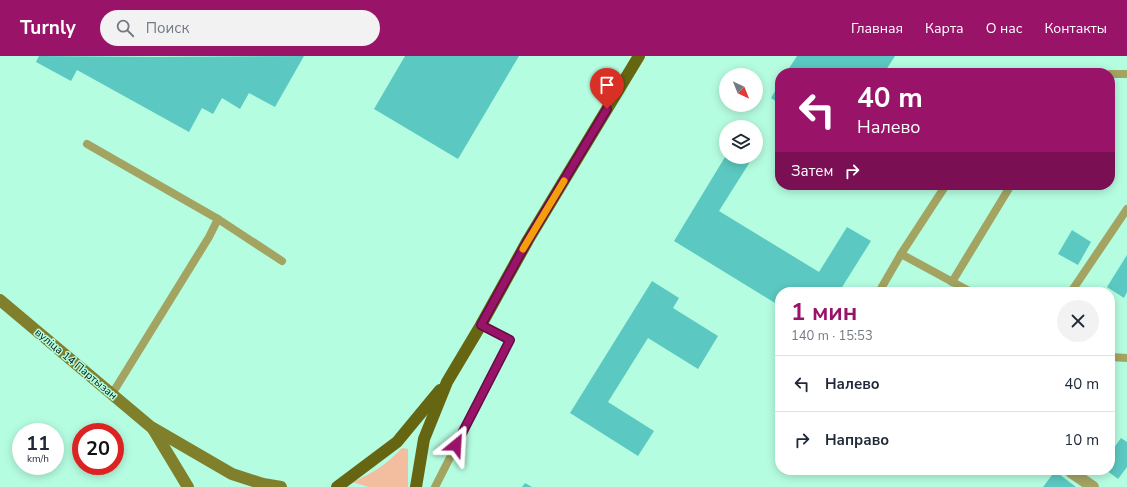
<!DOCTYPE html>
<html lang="ru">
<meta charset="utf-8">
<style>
body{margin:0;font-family:"Nunito Sans",sans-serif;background:#f2f2f3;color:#1f2937;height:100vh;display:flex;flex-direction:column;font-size:15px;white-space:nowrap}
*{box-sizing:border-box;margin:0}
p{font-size:13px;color:#747a83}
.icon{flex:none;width:22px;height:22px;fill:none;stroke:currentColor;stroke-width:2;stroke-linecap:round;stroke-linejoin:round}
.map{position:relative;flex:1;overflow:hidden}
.side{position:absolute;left:775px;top:231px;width:340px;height:188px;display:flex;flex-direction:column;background:#fff;border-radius:16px;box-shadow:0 2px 10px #0003}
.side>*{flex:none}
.top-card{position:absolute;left:775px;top:12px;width:340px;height:122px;border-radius:16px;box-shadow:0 2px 10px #0003;background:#991468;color:#fff;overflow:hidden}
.needle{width:26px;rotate:137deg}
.buttons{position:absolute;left:719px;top:12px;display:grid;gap:8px}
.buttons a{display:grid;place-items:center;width:44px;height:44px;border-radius:50%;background:#fff;box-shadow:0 2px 10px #0003;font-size:20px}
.speed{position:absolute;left:12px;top:367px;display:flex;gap:8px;font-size:20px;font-weight:700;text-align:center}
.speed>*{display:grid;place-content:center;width:52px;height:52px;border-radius:50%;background:#fff;box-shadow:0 2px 10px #0003;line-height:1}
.speed small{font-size:10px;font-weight:400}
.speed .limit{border:6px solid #d22;background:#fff;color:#111}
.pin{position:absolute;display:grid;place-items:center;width:34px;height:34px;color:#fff;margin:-41px -17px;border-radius:50% 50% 50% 0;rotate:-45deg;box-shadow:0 0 4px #0007}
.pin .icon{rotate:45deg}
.me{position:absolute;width:44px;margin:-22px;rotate:27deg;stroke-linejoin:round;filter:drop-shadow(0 0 3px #0008)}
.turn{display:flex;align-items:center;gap:14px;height:84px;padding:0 16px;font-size:18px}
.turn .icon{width:52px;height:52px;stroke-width:2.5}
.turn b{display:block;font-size:28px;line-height:34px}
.then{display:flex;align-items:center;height:38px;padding:0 16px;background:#0003;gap:8px;font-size:15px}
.round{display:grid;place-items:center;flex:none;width:42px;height:42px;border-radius:21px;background:#f2f2f3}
.headline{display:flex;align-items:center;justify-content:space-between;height:68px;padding:0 16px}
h1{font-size:24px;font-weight:700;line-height:30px;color:#991468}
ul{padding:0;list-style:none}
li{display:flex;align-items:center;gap:12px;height:56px;padding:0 16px;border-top:1px solid #e0e1e3}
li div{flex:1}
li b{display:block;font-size:15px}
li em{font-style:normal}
header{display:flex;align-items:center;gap:24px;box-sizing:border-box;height:56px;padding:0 20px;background:#991468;color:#fff}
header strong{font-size:19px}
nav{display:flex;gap:22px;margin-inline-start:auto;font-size:14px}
.search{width:280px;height:36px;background:#f2f2f3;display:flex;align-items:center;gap:10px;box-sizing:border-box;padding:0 14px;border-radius:22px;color:#747a83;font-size:15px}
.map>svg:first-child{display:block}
.green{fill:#f3bda0}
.building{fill:#5bc9c1}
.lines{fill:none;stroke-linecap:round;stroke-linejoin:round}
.lane{stroke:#a3a462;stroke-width:8}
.street{stroke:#a3a462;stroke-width:12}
.secondary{stroke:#807f2b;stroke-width:12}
.primary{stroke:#666512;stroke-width:12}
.route-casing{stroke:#630d44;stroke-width:10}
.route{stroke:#991468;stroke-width:7}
.slow{stroke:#f59e0b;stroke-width:7}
.labels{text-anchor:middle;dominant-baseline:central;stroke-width:3;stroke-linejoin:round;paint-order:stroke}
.street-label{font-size:11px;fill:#022017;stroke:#b5fde1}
</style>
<header>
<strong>Turnly</strong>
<div class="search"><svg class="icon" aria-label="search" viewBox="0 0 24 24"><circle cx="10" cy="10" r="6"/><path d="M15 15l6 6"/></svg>Поиск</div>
<nav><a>Главная</a><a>Карта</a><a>О нас</a><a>Контакты</a></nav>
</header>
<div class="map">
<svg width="1127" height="431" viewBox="0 0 1127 431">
<rect width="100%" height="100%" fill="#b5fde1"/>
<path class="green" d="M402,392L408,393V431H369L352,426C371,419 388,407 402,392Z"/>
<g class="building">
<path d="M39,0L155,1L304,0L275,51L249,37L240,53L222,42L213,58L202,52L189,76L77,14L71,25L36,6Z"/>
<path d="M405,0H519L458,103L374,53Z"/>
<path d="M797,0H895L884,17H786Z"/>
<path d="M780,27V48L771,42Z"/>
<path d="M725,101H753L719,155L819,216L847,171L871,185L839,236H780V250L674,185Z"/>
<path d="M1072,174L1091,186L1078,209L1058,198Z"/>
<path d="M1127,199V236L1124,242L1107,231Z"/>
<path d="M652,225L679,242L673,252L718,280L698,313L648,282L608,346L654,375L638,400L570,357Z"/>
<path d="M1121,382L1127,386V411L1118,423L1106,414H1110V397Z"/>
<path d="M1055,415L1076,431H1043Z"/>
<path d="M525,427L532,431H522Z"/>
</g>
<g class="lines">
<g class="lane">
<path d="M1110,18H1127"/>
<path d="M87,88L218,163"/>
<path d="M901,198L946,129"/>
<path d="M952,226L1011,129"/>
<path d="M879,236L901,198L971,236"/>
<path d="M1071,236L1127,153"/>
<path d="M1110,301L1127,302"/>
<path d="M112,338L209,181L218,163L282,205"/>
<path d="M435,431L510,284L481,269"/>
</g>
<path class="street" d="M1071,416L1093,431"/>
<g class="secondary">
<path d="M0,244L151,371L232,418L263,428L281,431"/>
<path d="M153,373L188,431"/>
</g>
<g class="primary">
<path d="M337,431L397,386L440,334"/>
<path d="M416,431L424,383L447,326L481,269L528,184L639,0"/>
</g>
</g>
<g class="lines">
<defs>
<path id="route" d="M456,389L510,284L481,269L528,184L607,53"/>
</defs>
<use href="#route" class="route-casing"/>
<use href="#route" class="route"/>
<path class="slow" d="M523,193L564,125"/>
</g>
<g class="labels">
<g class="street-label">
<text transform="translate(76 308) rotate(40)">вуліца 14 Партызан</text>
</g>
</g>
</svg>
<div class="buttons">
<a><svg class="needle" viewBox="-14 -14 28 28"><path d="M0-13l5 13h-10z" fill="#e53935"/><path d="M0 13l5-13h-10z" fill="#747a83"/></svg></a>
<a><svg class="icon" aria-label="layers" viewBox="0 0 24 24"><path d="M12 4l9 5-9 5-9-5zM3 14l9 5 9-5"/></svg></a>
</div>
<div class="speed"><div>11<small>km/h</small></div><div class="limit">20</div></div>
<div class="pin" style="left:607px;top:53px;background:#d93025"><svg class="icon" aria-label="arrive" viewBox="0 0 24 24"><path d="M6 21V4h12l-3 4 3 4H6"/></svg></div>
<svg class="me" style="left:456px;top:389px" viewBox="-20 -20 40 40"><path d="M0-17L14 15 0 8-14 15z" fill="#991468" stroke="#fff" stroke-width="4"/></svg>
<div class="top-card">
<div class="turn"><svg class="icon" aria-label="left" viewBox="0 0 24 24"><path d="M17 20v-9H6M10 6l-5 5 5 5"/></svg><div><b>40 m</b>Налево</div></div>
<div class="then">Затем<svg class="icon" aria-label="right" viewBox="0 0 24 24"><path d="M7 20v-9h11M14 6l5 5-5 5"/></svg></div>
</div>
<section class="side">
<div class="headline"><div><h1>1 мин</h1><p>140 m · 15:53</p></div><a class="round"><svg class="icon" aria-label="close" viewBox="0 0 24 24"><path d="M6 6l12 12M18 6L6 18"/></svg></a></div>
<ul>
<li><svg class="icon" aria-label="left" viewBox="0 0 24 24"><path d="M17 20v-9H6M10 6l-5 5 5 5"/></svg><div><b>Налево</b></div><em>40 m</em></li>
<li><svg class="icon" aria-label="right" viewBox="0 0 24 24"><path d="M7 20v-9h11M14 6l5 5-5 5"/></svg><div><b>Направо</b></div><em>10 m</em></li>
</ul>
</section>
</div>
